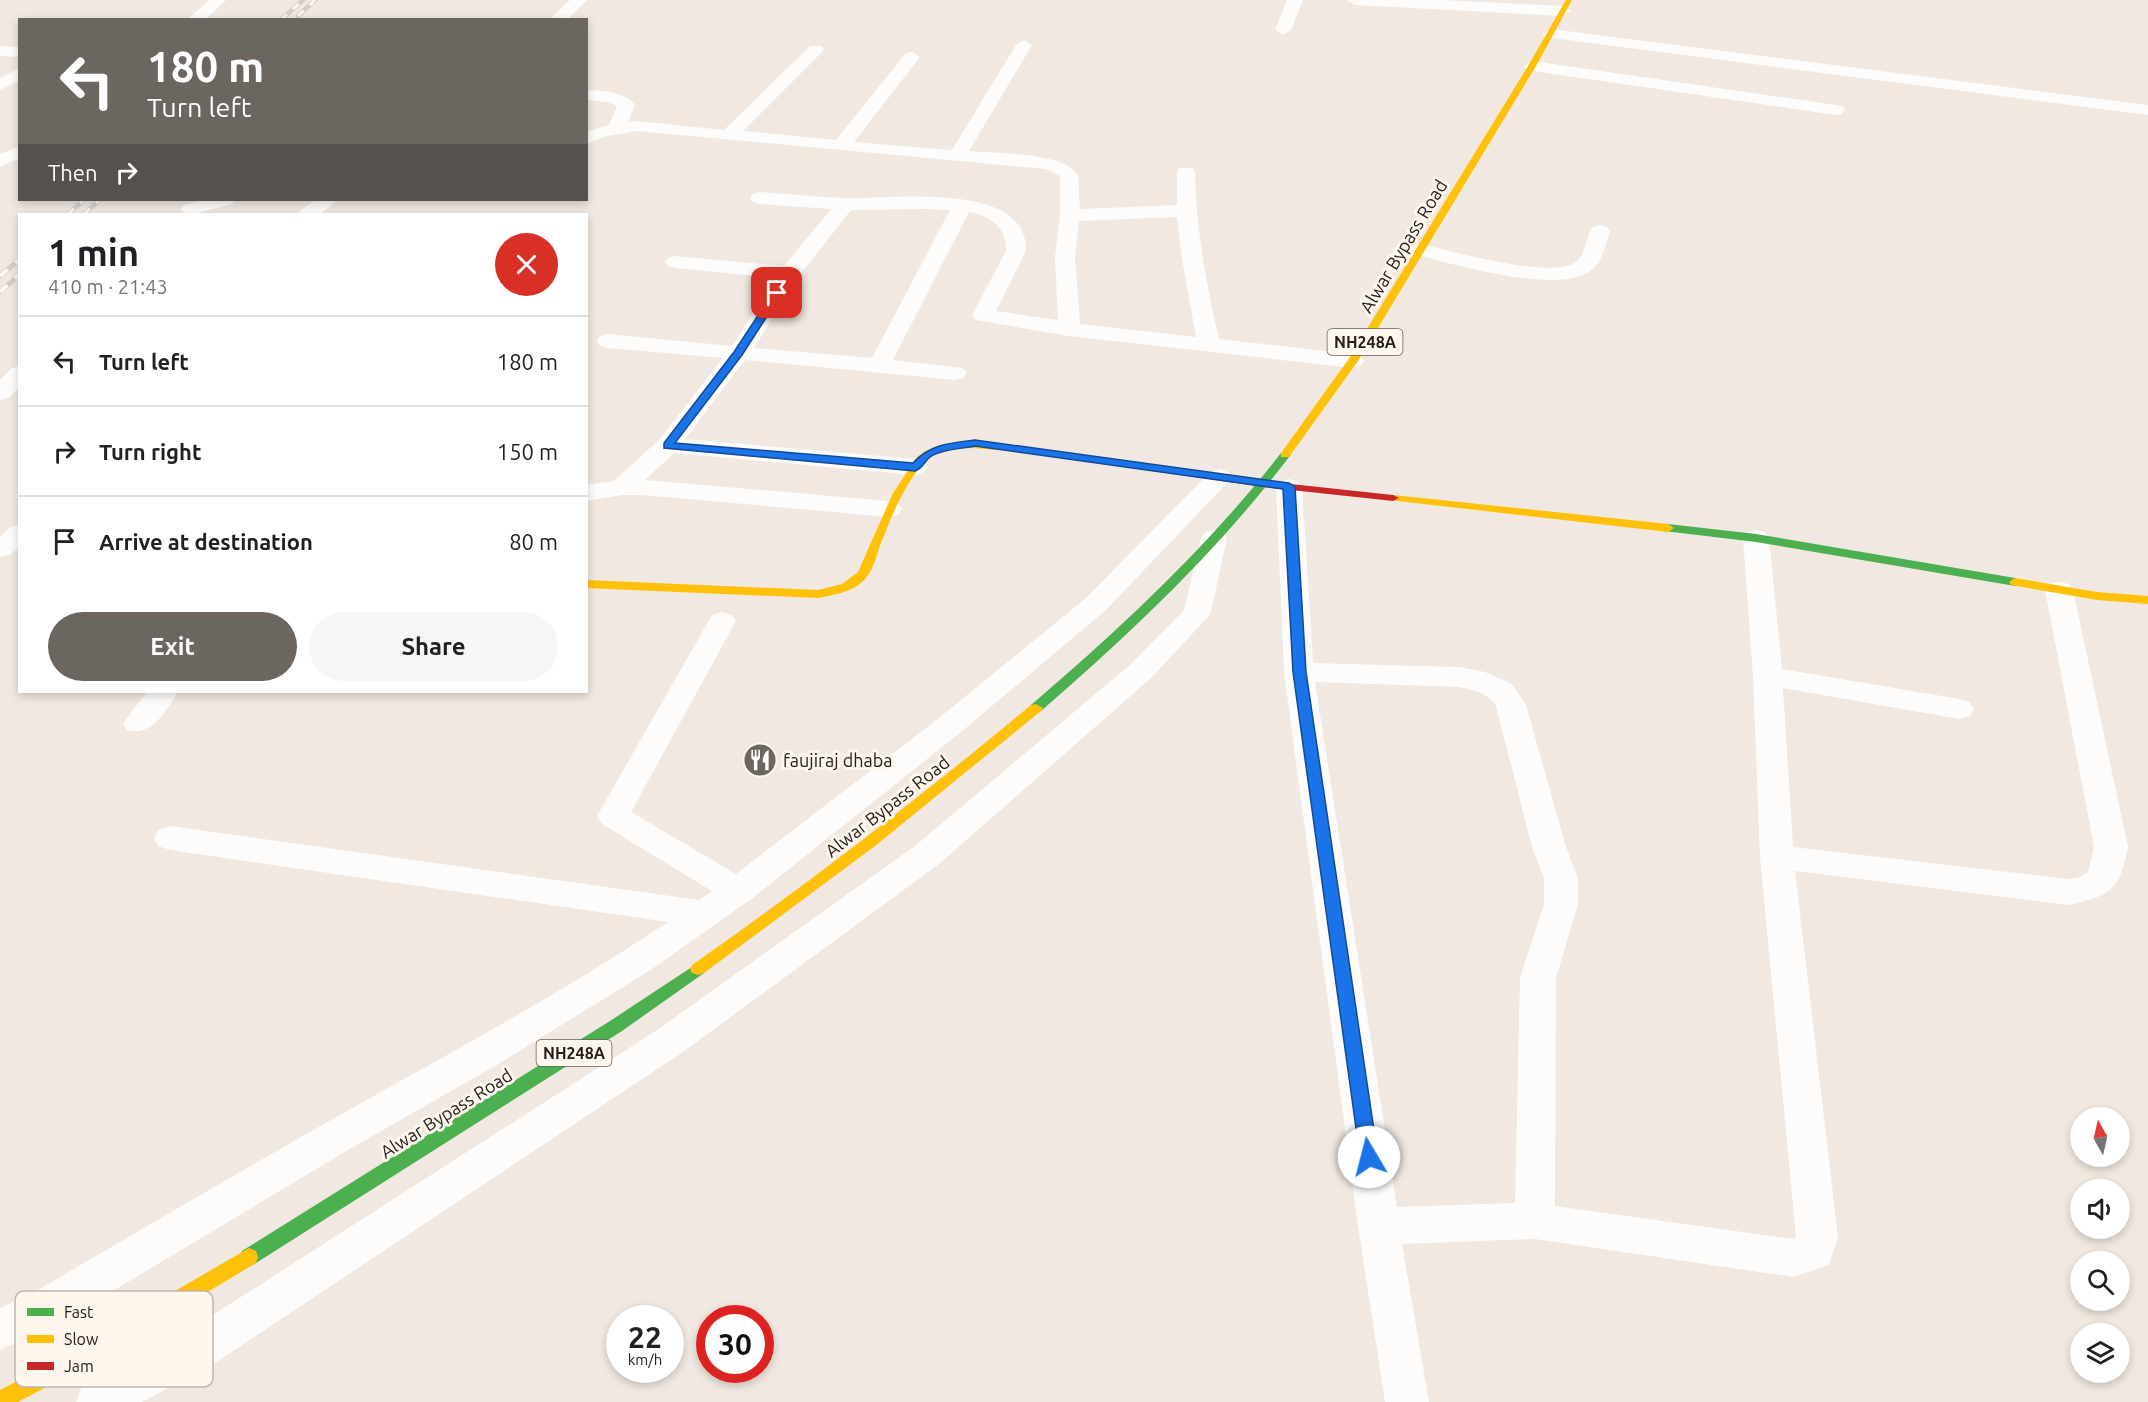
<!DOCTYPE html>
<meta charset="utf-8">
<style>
body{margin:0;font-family:Ubuntu,sans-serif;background:#f6f6f6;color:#202124;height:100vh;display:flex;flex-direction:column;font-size:22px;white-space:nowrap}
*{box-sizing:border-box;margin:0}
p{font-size:20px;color:#757577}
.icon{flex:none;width:33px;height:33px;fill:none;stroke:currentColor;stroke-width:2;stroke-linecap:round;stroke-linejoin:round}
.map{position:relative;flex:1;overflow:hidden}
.panel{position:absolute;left:18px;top:213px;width:570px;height:480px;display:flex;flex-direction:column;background:#fff;border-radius:0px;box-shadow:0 3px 9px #0003}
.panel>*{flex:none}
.banner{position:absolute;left:18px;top:18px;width:570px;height:183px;border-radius:0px;box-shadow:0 3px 9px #0003;background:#6c6661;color:#fff;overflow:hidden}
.needle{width:39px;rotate:352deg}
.fabs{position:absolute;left:2070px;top:1107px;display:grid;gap:12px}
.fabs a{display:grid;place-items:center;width:60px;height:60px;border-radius:50%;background:#fff;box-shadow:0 3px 9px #0003;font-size:30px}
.speed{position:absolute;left:606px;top:1305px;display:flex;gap:12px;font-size:30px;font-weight:700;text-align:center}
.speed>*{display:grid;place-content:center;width:78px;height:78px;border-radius:50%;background:#fff;box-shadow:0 3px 9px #0003;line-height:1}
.speed small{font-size:15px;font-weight:400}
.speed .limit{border:9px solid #d22;background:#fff;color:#111}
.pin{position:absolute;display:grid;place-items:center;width:51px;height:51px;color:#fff;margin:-26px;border-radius:12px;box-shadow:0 3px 9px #0006}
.me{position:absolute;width:66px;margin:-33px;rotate:352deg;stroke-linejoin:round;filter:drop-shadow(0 0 4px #0008)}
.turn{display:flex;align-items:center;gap:21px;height:126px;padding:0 30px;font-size:27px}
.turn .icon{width:78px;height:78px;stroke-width:2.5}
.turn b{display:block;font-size:42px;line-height:51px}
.then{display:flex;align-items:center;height:57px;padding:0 30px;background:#0003;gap:12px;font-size:22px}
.round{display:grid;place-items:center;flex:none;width:63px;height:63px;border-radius:32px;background:#f6f6f6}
.overview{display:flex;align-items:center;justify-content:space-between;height:102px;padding:0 30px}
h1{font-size:36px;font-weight:700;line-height:45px}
.primary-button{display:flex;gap:12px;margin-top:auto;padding:12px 30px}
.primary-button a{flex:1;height:69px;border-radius:36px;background:#6c6661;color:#fff;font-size:24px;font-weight:700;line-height:69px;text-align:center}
.primary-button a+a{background:#f6f6f6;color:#202124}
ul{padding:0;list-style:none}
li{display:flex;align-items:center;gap:18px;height:90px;padding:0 30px;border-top:2px solid #e0e0e0}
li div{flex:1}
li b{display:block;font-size:22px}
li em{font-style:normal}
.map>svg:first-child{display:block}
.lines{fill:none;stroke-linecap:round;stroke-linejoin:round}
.street{fill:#fdfcfa;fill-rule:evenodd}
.fast{fill:#4caf50;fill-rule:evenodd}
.slow{fill:#ffc107;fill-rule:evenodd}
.jam{fill:#c62828;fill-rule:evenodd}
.rail-far1-casing{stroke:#d1cecd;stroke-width:4.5}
.rail-casing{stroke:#d1cecd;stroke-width:5}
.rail-far1{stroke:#fff6ee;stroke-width:3;stroke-dasharray:8;stroke-linecap:butt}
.rail{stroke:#fff6ee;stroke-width:4;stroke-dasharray:10;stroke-linecap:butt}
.route{fill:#1a73e8;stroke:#114b97;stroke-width:1.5}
.labels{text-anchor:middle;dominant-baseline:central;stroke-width:6;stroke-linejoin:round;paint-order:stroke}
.shield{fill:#fff6ee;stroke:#66605b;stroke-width:1.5}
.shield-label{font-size:16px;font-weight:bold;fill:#25201c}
.street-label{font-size:18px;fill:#25201c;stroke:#fff6ee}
.poi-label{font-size:18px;fill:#25201c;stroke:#fff6ee;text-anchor:start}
.key{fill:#fff6ee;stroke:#beb6af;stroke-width:1.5}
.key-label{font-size:16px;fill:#25201c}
</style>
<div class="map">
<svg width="2148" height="1402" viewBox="0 0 2148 1402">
<rect width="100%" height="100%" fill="#f0e8e1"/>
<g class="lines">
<g class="street">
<path d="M209,0H226L205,20H187Z"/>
<path d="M570,0H587L567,20H549Z"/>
<path d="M1287,0H1303L1291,30L1283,35L1275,30Z"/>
<path d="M1347,0H1442L1563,6L1571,11L1563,16L1355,5Z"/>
<path d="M1551,29L2148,105V115L1545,37L1543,34Z"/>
<path d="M1024,40L1032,45L969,151C997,154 1062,151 1078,175L1080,209L1177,205V172L1179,168H1193L1195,172C1196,229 1206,284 1219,339L1353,354L1361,356L1364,361L1361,366L1353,368L1069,336L975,320L972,315L1006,251C1007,227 990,216 969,212L893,360L963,368L967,373L963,378L955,380L745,360L685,439L915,459L924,462L928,467L924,472L915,475L674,453L645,480L889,501L898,503L902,509L898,515L889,517L642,495H622L586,501V485L614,481L659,440L723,358L608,348L600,346L597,341L600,336L608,334L732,346L776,278L675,268L668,266L665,262L668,258L675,256L784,266L831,209L760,204L753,202L750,198L753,194L760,192C789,194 818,197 847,198C892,199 1028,180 1026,251L996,311L1058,320L1055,257L1060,215V176L1046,169L637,131L607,136L586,144V132L609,125L617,106L607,102L586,100V90C603,91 624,91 635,105L628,122L637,121L724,130L810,46H822L824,49L822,52L743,131L836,140L906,53L912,52L920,57L854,142L952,150L1016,45ZM924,209L950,210L872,358L754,348L799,276L851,210ZM1177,217L1182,259L1196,337L1080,324L1075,257L1079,221Z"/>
<path d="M0,46L20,47V57L0,56Z"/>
<path d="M1532,61L1836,105L1842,106L1845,110L1842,114L1836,115L1526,70L1524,66Z"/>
<path d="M20,68V80L0,90V78Z"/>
<path d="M20,146V158L0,167V154Z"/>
<path d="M204,200H235L232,204L193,214L184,213L181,209L184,205Z"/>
<path d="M316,200H338L320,214H298L301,210Z"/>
<path d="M1600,225L1607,227L1610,231C1606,243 1603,260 1593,269C1562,297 1452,264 1415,254L1412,250L1415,246L1422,244C1450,251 1557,281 1577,261C1586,253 1586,236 1593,227Z"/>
<path d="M20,366V387L8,398L0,400V380L12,368Z"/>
<path d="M1219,469L1228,472L1232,477L1228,482L1106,610L961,732L750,900L717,923L652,969L500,1063L343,1153L66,1319L0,1350V1308L36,1291C129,1237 222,1182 315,1129C434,1062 554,998 668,922L170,850L158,846L154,838L158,830L170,826L699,900L712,891L602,824L597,816L712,615L722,612L732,615L736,621L631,812L736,874L939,718L1086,598L1210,472Z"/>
<path d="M1289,479L1298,482L1302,487L1313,663L1459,667L1485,672L1512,684L1526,705L1566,847L1578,878V904L1556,978L1555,1206L1793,1239L1796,1237L1760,857L1753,676L1743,538L1747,532L1756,530L1765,532L1769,538L1782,669L1959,699L1970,702L1974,709L1970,716L1959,719L1783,688L1793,847L2069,879L2080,877L2088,872L2094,847L2045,590L2049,584L2059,582L2069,584L2073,590L2128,847C2119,891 2112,895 2069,905L1795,871L1838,1237L1829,1265L1793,1277L1535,1239L1402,1244L1429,1402H1385L1358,1226L1284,672L1276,487L1280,482ZM1315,682L1459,687C1475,690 1487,693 1496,706L1532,847L1544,878V904L1520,978L1515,1203L1397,1207Z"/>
<path d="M20,525V547L9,555L0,557V536L11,527Z"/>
<path d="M1214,530L1223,532L1227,538L1211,612L1207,618L1151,678L939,864L683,1052L218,1361L142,1402H76L82,1387L188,1331L657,1030L915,846L1131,664L1184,610L1201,538L1205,532Z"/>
<path d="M147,692H178C165,712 152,737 127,730L123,723Z"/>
</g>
<g class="fast">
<path d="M1285,452L1291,455L1289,457C1216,553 1131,633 1041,711H1031L1029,708L1031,705C1122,627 1208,547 1281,453Z"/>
<path d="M1668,524L1756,534L2015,578L2021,582L2015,586L1756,542L1664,531L1662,528L1664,525Z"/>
<path d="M698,963L704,965L706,969L704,973L622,1031L256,1263L249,1266L242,1263L240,1257L242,1251L610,1021Z"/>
</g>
<g class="slow">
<path d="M1566,0H1572L1536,66L1358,361L1289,457H1281V453L1348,360L1528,66Z"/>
<path d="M976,441L1005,444L1011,447C998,457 950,435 924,463C904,484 892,516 881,543C876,557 873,573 861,583C849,593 832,595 818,598L586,588V580L818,590L842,584L858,572L893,493L917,457L925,451L944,444Z"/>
<path d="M1393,495L1668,524L1674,528L1668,532L1389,500L1387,498L1389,496Z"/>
<path d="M2015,578L2097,592L2148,596V604L2097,600L2011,585L2009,582Z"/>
<path d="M1036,704L1043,708L1041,711L875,846L704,973L698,975L692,973L690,969L692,965C809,883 922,796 1031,705Z"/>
<path d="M249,1248L256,1251L258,1257L256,1263L67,1376L18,1402H0V1390L53,1362Z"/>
</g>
<path class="jam" d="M1005,444L1264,481L1393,495L1399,498L1393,501L1264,487L1001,449V445Z"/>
<defs>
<g id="rail-far1">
<path d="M298,16L315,0"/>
<path d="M281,20L303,0"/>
<path d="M68,214L84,200"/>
<path d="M84,214L100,200"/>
</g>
<g id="rail">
<path d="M0,276L20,259"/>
<path d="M0,292L20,274"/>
</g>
</defs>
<use href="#rail-far1" class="rail-far1-casing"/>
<use href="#rail" class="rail-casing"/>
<use href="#rail-far1" class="rail-far1"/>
<use href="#rail" class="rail"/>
</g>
<path class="route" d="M774,291L782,293L742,355L675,443L913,463C930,444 950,443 975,440L1289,483L1295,487L1306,672L1378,1157L1375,1162L1369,1164L1363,1162L1360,1157L1293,672L1283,489L975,446C961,449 942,449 930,457C924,462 923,468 915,471L664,448V443L734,352Z"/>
<defs>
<symbol id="restaurant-disc" viewBox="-11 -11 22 22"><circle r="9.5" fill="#6c6661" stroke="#fff6ee"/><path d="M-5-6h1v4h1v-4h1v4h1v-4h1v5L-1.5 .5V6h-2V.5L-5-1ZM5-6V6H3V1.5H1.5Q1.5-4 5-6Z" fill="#fff"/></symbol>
</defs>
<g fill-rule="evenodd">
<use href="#restaurant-disc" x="741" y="741" width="38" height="38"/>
</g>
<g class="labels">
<g class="shield">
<rect x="1327.5" y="329" width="75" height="26" rx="4.5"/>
<rect x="536.5" y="1040" width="75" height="26" rx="4.5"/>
</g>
<g class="shield-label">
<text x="1365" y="342">NH248A</text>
<text x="574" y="1053">NH248A</text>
</g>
<g class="street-label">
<text transform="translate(1403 246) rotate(-59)">Alwar Bypass Road</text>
<text transform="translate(887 806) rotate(-38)">Alwar Bypass Road</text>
<text transform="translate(446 1113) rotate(-32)">Alwar Bypass Road</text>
</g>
<g class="poi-label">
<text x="783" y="760">faujiraj dhaba</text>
</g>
</g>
<rect x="15" y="1291" width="198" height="96" rx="9" class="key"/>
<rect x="27" y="1308" width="27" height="8" fill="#4caf50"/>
<rect x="27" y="1335" width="27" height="8" fill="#ffc107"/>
<rect x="27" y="1362" width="27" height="8" fill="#c62828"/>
<g class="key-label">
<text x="64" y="1318">Fast</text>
<text x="64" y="1345">Slow</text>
<text x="64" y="1372">Jam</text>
</g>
</svg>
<div class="fabs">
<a><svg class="needle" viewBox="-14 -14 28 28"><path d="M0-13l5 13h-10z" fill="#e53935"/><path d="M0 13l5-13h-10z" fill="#757577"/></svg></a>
<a><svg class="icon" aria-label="sound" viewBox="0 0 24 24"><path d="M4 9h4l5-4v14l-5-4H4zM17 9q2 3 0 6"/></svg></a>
<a><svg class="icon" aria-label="search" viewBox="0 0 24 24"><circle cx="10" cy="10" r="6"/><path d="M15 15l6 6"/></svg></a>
<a><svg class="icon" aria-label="layers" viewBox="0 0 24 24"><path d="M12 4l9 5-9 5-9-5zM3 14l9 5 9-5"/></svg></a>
</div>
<div class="speed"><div>22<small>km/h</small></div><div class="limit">30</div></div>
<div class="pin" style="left:777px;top:293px;background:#d93025"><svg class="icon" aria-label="arrive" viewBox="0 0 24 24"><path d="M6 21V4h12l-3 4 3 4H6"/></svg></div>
<svg class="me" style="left:1369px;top:1157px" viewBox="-20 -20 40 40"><circle r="19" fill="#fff"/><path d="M0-13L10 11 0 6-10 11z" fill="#1a73e8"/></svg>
<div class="banner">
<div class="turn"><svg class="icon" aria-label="left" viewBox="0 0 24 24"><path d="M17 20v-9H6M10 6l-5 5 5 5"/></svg><div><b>180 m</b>Turn left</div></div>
<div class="then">Then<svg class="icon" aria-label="right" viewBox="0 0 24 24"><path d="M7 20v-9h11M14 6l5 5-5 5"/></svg></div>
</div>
<section class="panel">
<div class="overview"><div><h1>1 min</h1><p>410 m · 21:43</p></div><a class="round" style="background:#d93025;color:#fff"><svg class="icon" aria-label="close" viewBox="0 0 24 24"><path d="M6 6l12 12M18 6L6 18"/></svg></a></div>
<ul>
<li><svg class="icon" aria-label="left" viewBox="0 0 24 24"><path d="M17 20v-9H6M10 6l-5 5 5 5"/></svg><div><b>Turn left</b></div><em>180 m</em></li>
<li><svg class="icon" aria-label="right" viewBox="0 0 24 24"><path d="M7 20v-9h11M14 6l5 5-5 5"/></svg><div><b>Turn right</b></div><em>150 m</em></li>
<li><svg class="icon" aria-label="arrive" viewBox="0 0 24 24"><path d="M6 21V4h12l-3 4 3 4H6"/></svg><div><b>Arrive at destination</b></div><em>80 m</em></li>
</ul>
<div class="primary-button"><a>Exit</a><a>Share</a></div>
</section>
</div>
